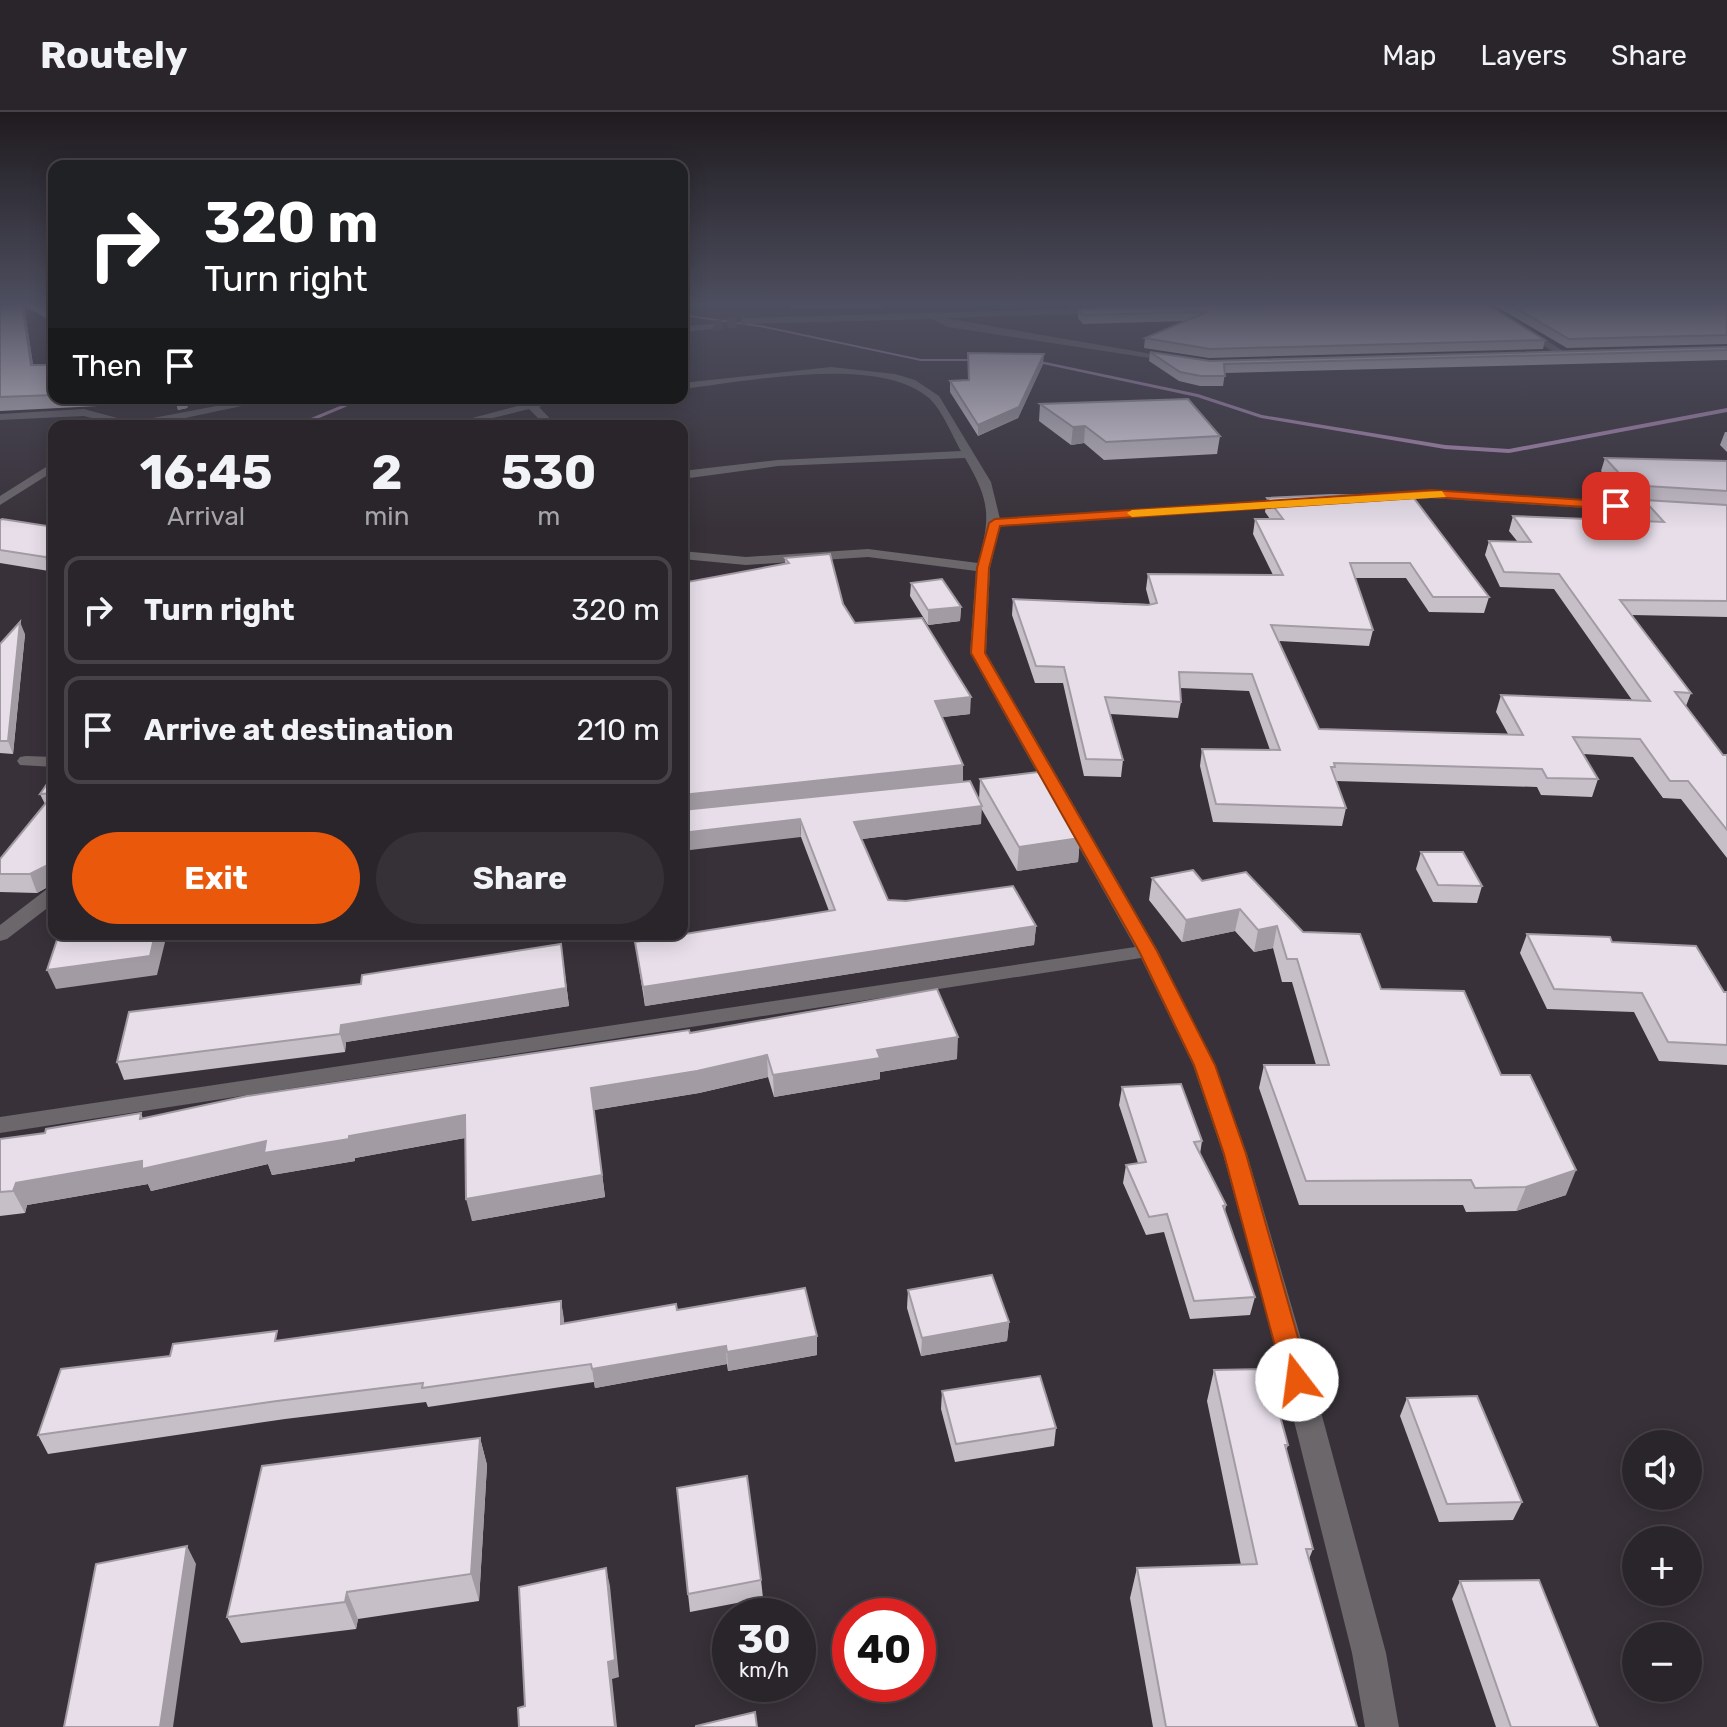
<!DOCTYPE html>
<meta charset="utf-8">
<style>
body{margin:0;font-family:Rubik,sans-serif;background:#363137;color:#f1f3f6;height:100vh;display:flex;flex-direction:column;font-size:30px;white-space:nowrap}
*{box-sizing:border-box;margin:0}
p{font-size:26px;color:#a5a5a9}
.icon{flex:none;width:44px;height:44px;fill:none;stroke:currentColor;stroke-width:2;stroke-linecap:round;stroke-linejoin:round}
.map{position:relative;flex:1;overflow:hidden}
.sheet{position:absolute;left:48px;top:308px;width:640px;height:520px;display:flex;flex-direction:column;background:#2a252b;border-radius:16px;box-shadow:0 4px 20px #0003,0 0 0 2px #464247}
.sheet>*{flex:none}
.hud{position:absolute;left:48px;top:48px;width:640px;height:244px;border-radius:16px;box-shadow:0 4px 20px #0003,0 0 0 2px #464247;background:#202124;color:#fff;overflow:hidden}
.tools{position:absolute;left:1622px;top:1318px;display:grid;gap:16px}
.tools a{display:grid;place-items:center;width:80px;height:80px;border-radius:50%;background:#2a252b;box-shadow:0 4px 20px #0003,0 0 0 2px #464247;font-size:40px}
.speed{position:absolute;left:712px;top:1486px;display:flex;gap:16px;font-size:40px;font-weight:700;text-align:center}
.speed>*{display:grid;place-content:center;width:104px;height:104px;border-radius:50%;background:#2a252b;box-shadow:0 4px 20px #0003,0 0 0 2px #464247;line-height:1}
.speed small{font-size:20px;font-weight:400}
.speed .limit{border:12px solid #d22;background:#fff;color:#111}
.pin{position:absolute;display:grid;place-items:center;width:68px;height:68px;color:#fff;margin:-34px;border-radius:16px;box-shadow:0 4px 12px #0006}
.me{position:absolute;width:88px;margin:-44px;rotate:345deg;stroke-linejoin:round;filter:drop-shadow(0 0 6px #0008)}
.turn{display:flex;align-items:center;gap:28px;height:168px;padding:0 24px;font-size:36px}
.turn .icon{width:104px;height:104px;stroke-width:2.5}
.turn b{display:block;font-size:56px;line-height:68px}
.then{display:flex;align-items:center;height:76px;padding:0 24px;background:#0003;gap:16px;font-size:30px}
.eta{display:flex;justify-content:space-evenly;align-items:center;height:136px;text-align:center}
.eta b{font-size:48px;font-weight:700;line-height:56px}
.action{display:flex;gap:16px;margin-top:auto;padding:16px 24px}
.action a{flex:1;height:92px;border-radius:48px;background:#ea580c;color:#fff;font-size:32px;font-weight:700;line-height:92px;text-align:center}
.action a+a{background:#363137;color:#f1f3f6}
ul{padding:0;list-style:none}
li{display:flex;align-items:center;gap:24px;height:108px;margin:0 16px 12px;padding:0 8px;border:4px solid #464247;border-radius:16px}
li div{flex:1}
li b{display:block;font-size:30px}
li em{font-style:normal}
header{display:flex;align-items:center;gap:48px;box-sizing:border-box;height:112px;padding:0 40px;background:#2a252b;border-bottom:2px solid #464247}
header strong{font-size:38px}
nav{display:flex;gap:44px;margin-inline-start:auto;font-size:28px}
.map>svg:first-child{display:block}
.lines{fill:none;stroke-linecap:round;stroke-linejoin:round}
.stream{fill:#ab89b1;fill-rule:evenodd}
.minor-tunnel{stroke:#514a51;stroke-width:10;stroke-dasharray:10 5;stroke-linecap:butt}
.minor{fill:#6b676b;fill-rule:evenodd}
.wall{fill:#c7bfc8}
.shaded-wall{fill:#a29ba3}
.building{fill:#e7dee9;stroke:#a29ba3;stroke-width:2}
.route{fill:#ea580c;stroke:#983908;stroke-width:2}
.slow{fill:#f59e0b}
</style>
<header>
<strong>Routely</strong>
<nav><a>Map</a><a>Layers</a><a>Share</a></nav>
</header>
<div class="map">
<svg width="1727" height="1615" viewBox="0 0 1727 1615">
<rect width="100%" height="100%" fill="#383139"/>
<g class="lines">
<g class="stream">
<path d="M682,202L765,214L921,247H980L982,248L980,249H921L765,216L682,204Z"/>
<path d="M1031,247L1198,282L1262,303L1445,333L1509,337L1727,296V300L1509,341L1445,337L1261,306L1197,285L1029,249Z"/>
<path d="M359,286H367L300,314H292Z"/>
</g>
<path class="minor-tunnel" d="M712,214L745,209"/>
<g class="minor">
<path d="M1475,192H1486L1570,243L1562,245Z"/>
<path d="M1105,196L1108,201L944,206L1181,247L1176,250L948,215L932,207L745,212L740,209L745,206Z"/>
<path d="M715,212L712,217L682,220V214Z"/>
<path d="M831,255L895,262L915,268L939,284L991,370L1000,407L1290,387L1296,391L1290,395L1000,414L990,456L986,541L1158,839L1215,953L1247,1042L1304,1237L1386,1541L1399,1615H1365L1352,1541L1276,1237L1223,1042L1193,953L1141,846L0,1021V1005L1135,835L970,541L976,459L868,445L746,453L682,447V439L746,445L868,437L978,451C991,404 990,389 965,346L778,354L682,367V359L778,348L961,339C952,323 942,298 929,286C878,242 746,270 682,277V271Z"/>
<path d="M258,286H279L147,314H122L84,304L0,308V302L84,297L132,310Z"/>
<path d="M548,286H566L539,295L557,314H546L529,297L460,314H442Z"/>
<path d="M54,350V359L0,393V384Z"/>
<path d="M1431,378L1665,393L1671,397L1665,401L1431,386L1366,390L1360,386L1366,382Z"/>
<path d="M26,644L54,645V655L20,653L17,649L20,645Z"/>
<path d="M54,775V791L7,827L0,829V813L47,777Z"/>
</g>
</g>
<g class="wall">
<path d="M0,192H54V211L24,193L33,253H54V286H202V288L190,289L187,296L178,298L176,290L0,299Z"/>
<path d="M789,192H883V195L789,196Z"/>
<path d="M1067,192H1178L1069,195Z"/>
<path d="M1238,192L1545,228L1543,237L1209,246L1144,236L1145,226L1185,209L1083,212L1078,206V197Z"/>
<path d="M1492,192H1727V232L1567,236Z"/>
<path d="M1727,235V248L1225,261L1223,274H1200L1179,269L1149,249L1150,240L1210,249Z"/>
<path d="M968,241L1043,252L1018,306L978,324L950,280V269L968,268Z"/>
<path d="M1040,292L1220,324L1217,342L1104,348L1084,331L1071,333L1039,309Z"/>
<path d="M1725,320H1727V340L1720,333Z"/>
<path d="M1605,346L1727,349V505L1632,503L1691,581L1686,594L1723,643H1727V746L1681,687L1663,686L1633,645L1583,642L1598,667L1592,685L1541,683L1537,675L1336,669L1346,696L1342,714L1213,710L1200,654L1202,637L1270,638L1249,579L1180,576L1181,590L1178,606L1110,602L1123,648L1121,665L1084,664L1063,571H1035L1012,503L1013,487L1150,492L1146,477L1148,462L1273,463L1253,422L1255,407H1270L1265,400L1267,386L1489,485L1484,501L1429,500L1406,466H1355L1373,518L1369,534L1279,529L1319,617L1508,622L1496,600L1501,583L1632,588L1554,477L1500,475L1485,443L1489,429H1517L1509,419L1513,404L1645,409L1639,402L1643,388L1626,387L1601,359Z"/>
<path d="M0,408L54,415L49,459L0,451Z"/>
<path d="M785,446L843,492L855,511L970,602L942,605L963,653V669L979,688L980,667L1080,726L1078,750L1017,759L981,696V712L862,727L888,788L1036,814L1034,833L645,894L635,830L829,799L801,725Z"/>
<path d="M911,471L961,495L960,509L928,513L910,484Z"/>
<path d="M25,522L13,642L0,641V532Z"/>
<path d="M54,662V774L53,772L37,781L0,780V747L45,692L40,682Z"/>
<path d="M1421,740L1482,774L1477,791L1433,790L1416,757Z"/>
<path d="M1152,766L1202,769L1303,820L1501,963L1566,1083L1516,1099L1466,1100L1463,1093H1299L1259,976L1264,953H1316L1292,870H1282L1273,836L1254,840L1235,819L1182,830L1149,788Z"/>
<path d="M1527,822L1612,830L1724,880H1727V953L1659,949L1634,900L1547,897L1520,841Z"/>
<path d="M561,832L569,894L346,930L345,940L124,968L117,950L361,872Z"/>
<path d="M690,921L957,947L880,960V967L774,985L768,965L699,981L594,998L605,1085L472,1109L465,1026L355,1046V1049L272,1063L268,1052L151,1079L148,1072L27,1093L25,1101L0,1104V1027L45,1021L141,1001L143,1007Z"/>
<path d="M1122,975L1202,1029L1200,1042L1226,1093L1225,1099L1255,1185L1250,1203L1190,1207L1164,1120L1146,1123L1123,1071L1126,1053L1138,1051L1119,993Z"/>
<path d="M908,1178L1009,1210L1007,1229L921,1244L907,1196Z"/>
<path d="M561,1189L564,1211L677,1198L817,1243L728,1259L727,1252L595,1276L594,1270L428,1295L426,1290L285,1307L48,1342L38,1323L170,1244Z"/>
<path d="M1214,1258L1288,1333L1286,1339L1313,1437L1309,1447L1357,1615H1153L1130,1486L1137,1456L1241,1453L1207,1289Z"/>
<path d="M942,1279L1056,1316L1054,1334L955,1350L941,1297Z"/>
<path d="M1407,1286L1522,1390L1513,1408L1439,1410L1400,1304Z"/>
<path d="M480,1326L487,1353L479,1489L358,1507L356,1517L241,1531L227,1505Z"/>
<path d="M761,1468L763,1486L690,1500L688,1482Z"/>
<path d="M1460,1469L1598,1615H1496L1452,1487Z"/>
</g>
<g class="shaded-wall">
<path d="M22,192H24L35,266L31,253Z"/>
<path d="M1044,242L1043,252L1018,306L978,324V313Z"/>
<path d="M175,286H202V288L190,289L187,296L178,298Z"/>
<path d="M1085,314L1084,331L1071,333L1073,315Z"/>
<path d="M54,440V456L49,459L45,445Z"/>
<path d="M961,495L960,509L928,513V498Z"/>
<path d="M20,510L25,522L13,642L8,629Z"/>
<path d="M971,585L970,602L935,606V589Z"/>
<path d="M963,653V670L682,701V683Z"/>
<path d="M982,694L981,712L854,728V710Z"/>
<path d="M800,707L801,725L682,739V721Z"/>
<path d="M1080,726L1078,750L1017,759L1019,735Z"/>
<path d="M46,754L53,772L37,781L30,762Z"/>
<path d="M1240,797L1235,819L1182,830L1186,808Z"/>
<path d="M1036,814L1034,833L645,894L643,875Z"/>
<path d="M1277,814L1273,836L1254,840L1258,818Z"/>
<path d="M155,822H194L166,826L157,863L56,877L47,858Z"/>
<path d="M561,832L569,894L346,930L345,940L340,922L341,913Z"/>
<path d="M958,925L957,947L880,960V967L774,985L773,963L877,938Z"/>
<path d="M767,943L768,965L699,981L594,998L605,1085L472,1109L466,1087L591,976Z"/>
<path d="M465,1003L470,1025L355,1046V1049L272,1063L268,1052L151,1079L148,1072L27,1093L25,1101L13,1079L16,1071L142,1049L266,1029L349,1024Z"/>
<path d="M1576,1058L1566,1083L1516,1099L1526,1075Z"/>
<path d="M561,1189L564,1207L565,1230L561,1212Z"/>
<path d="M1009,1210L1007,1229L921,1244L922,1226Z"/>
<path d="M817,1224V1243L728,1259L727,1240Z"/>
<path d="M726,1234L727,1252L595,1276L592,1257Z"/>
<path d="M480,1326L487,1353L479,1489L471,1462Z"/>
<path d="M187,1434L196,1452L173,1615H160Z"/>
<path d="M606,1456L610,1474L619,1565L612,1567L617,1615H615L608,1550Z"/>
<path d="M347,1480L358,1507L356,1517L345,1490Z"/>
</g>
<g class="building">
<path d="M0,192H22L31,253H54V283L0,285Z"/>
<path d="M38,192H54V202Z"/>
<path d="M1238,192H1486L1545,228L1210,237L1145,226L1207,200L1083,203L1078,197Z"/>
<path d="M1509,192H1727V223L1569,227Z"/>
<path d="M1727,235V238L1224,252L1225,264H1201L1180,260L1150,240L1210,249Z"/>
<path d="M968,241L1044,242L1019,295L978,313L950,269L969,268Z"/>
<path d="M1188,287L1220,324L1106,330L1085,314L1073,315L1040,292Z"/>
<path d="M1605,346L1727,349V379L1630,373Z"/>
<path d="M1332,383L1413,385L1489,485H1433L1410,451H1350L1373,518L1271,513L1319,617L1523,623L1501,583L1650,589L1559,462L1504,460L1489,429L1531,430L1513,404L1664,410L1644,388L1727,393V489L1620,488L1691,581L1675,580L1723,643H1727V718L1688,669H1670L1640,627L1573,625L1598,667L1547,666L1542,657L1334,651L1335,655H1331L1346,696L1216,692L1202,637L1280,638L1252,562L1179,560L1181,590L1105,585L1123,648L1086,647L1064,555L1036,554L1013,487L1148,493L1157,491L1148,462L1283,463L1255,407H1283L1267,386Z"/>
<path d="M2,407L54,415V440L45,445L0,438V408Z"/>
<path d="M830,442L843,492L855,511L922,506L971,585L935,589L963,653L682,683V471L789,451L785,446Z"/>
<path d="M942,467L961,495L928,498L911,471Z"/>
<path d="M20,510L8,629H0V532Z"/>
<path d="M1038,660L1080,726L1019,735L980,667Z"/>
<path d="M54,662V681L40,682Z"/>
<path d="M970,669L982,694L854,710L888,788L906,789L1013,774L1036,814L643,875L635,830L835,798L800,707L682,721V698Z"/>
<path d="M54,681V763H49L46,754L30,762H0V747Z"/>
<path d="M1421,740H1463L1482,774L1438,773Z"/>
<path d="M1193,758L1202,769L1246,760L1303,820L1360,822L1381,877L1464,879L1501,963H1530L1576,1058L1526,1075L1475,1076L1471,1068L1306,1069L1264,953H1329L1297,847H1287L1277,814L1258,818L1240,797L1186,808L1152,766Z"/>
<path d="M59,822H155L150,844L47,858Z"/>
<path d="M1527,822L1610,825L1612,830L1696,834L1724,880H1727V933L1668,930L1642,881L1554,877Z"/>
<path d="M561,832L566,876L341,913L340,922L117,950L129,900L361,872L362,863Z"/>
<path d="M937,877L958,925L877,938L880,946L773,963L767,943L697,959L591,976L602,1063L466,1087L465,1003L349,1024V1027L264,1041L266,1029L142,1057V1049L16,1071L13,1079L0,1080V1027L45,1021L46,1017L141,1001L140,1007L247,984L689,918L690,921Z"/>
<path d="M1181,972L1202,1029L1194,1030L1226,1093L1223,1094L1255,1185L1194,1189L1167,1102L1149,1105L1126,1053L1146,1050L1122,975Z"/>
<path d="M992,1163L1009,1210L922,1226L908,1178Z"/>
<path d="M805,1176L817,1224L727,1240L726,1234L592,1257L591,1252L422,1276L423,1271L277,1289L38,1323L61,1257L170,1244L173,1232L277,1219L275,1229L561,1189V1212L676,1192L677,1198Z"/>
<path d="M1267,1257L1288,1333H1285L1313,1437H1306L1357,1615H1166L1137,1456L1257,1452L1214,1258Z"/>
<path d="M1040,1264L1056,1316L956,1332L942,1279Z"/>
<path d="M1477,1284L1522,1390L1447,1392L1407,1286Z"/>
<path d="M480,1326L471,1462L347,1480L345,1490L227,1505L262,1354Z"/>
<path d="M747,1364L761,1468L688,1482L677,1376Z"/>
<path d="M187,1434L160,1615H64L96,1452Z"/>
<path d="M606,1456L615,1548L608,1550L615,1615H519L518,1596L525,1594L519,1475Z"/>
<path d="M1539,1468L1598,1615H1511L1460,1469Z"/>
<path d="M755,1600L757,1615H696V1614Z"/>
</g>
<linearGradient id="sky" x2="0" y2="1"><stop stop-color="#1f1b1f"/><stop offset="0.46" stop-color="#4d4e5f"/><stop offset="1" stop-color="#4d4e5f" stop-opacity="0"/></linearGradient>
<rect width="1727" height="418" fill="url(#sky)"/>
<path class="route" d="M1431,378L1616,390L1622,394L1616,397L1431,385L1000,414L989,456L985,541L1157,839L1215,953L1246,1042L1310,1268L1307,1276L1297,1279L1288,1276L1284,1268L1224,1042L1194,953L1139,839L971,541L977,456L989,411L995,407Z"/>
<path class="slow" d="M1442,379L1446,385L1132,405L1127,401L1132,398Z"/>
</svg>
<div class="tools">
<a><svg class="icon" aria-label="sound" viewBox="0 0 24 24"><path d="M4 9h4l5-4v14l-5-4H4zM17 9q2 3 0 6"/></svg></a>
<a>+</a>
<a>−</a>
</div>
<div class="speed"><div>30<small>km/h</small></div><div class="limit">40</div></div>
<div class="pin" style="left:1616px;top:394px;background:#d93025"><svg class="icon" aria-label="arrive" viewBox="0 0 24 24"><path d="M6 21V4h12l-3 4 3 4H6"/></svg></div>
<svg class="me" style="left:1297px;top:1268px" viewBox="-20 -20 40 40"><circle r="19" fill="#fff"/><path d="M0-13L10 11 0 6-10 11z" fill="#ea580c"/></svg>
<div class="hud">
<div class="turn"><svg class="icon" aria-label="right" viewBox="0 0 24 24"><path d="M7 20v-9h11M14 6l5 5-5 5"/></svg><div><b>320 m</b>Turn right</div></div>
<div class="then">Then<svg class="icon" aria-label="arrive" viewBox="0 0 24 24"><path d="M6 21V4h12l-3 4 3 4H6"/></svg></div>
</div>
<section class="sheet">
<div class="eta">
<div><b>16:45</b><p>Arrival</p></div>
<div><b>2</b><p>min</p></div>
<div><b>530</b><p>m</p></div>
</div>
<ul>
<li><svg class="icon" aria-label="right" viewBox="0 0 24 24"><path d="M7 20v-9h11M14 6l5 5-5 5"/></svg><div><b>Turn right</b></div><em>320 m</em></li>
<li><svg class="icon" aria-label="arrive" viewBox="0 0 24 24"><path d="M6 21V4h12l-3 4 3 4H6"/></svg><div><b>Arrive at destination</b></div><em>210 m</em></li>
</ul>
<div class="action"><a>Exit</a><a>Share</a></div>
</section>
</div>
